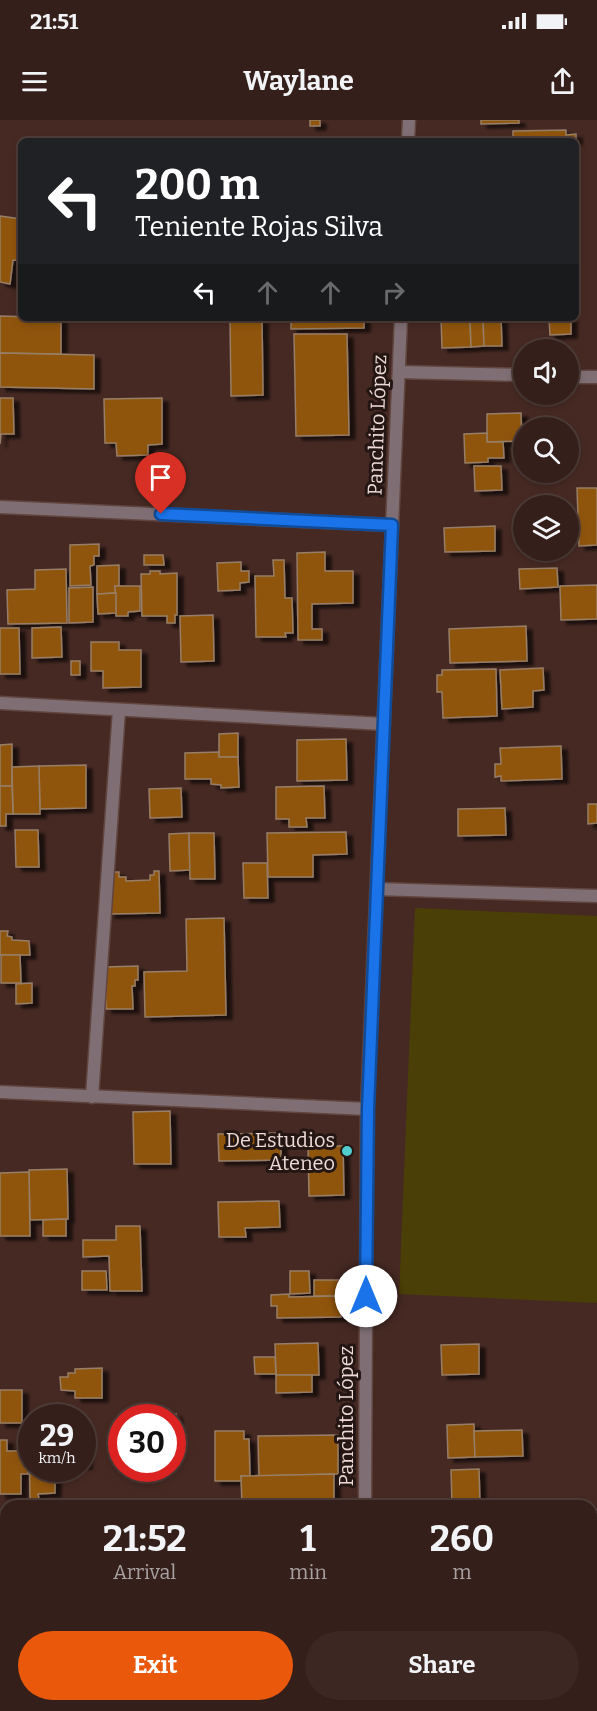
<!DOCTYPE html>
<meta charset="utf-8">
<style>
body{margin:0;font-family:Bitter,serif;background:#3c2723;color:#f1f3f6;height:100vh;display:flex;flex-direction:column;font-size:22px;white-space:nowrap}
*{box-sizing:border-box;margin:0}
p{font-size:20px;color:#a9a2a2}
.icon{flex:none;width:33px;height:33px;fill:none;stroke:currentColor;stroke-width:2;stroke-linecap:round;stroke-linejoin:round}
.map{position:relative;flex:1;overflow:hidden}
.sheet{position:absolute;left:0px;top:1380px;width:597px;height:212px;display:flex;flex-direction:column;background:#341f1a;border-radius:18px 18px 0 0;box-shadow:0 3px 9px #0003,0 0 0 2px #4e3d39}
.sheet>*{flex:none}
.banner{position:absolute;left:18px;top:18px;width:561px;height:183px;border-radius:9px;box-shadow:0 3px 9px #0003,0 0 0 2px #4e3d39;background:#202124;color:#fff;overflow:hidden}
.tools{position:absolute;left:513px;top:219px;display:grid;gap:12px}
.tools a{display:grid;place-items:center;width:66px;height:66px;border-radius:50%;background:#341f1a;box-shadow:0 3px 9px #0003,0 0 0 2px #4e3d39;font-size:30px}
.speed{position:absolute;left:18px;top:1284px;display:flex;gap:12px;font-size:30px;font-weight:700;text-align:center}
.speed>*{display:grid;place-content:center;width:78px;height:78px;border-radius:50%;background:#341f1a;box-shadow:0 3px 9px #0003,0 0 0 2px #4e3d39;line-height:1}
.speed small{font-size:15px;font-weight:400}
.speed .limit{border:9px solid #d22;background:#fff;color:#111}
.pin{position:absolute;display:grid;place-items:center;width:51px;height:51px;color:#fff;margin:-62px -26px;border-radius:50% 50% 50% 0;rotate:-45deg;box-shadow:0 0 6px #0007}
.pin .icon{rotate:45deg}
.me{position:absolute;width:66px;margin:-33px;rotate:0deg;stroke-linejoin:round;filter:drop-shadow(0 0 4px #0008)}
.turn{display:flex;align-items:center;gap:21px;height:126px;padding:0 18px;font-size:27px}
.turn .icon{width:78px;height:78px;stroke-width:2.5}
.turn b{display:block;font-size:42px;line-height:51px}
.lanes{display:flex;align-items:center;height:57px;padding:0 18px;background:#0003;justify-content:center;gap:30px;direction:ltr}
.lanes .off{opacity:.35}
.eta{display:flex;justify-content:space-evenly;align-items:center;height:102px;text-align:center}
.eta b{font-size:36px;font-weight:700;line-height:42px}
.cta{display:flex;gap:12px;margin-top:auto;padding:12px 18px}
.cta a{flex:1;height:69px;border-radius:36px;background:#ea580c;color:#fff;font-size:24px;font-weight:700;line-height:69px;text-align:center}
.cta a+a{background:#3c2723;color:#f1f3f6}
.status{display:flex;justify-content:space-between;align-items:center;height:42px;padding:0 30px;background:#341f1a;direction:ltr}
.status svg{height:16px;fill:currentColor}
header{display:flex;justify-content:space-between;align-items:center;height:78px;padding:0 18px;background:#341f1a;font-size:27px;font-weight:700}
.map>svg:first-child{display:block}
.green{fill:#4a3f07}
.building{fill:#905507;stroke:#977e67;stroke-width:1.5;filter:url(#shadow)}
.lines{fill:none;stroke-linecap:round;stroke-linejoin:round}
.street-casing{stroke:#61453f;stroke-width:15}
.street{stroke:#7f6f74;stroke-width:12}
.route-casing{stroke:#114b97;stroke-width:15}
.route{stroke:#1a73e8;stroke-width:10}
.poi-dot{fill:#52cdcf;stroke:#231613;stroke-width:2}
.labels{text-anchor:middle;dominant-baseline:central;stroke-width:6;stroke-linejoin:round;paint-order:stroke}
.street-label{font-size:20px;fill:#edd9d5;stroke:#231613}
.poi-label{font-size:20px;fill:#edd9d5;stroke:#231613;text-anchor:end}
</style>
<div class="status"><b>21:51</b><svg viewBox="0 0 49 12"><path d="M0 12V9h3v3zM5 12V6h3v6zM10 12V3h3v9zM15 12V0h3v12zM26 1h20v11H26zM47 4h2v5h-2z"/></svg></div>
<header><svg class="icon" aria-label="menu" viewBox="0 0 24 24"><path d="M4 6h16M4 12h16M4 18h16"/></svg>Waylane<svg class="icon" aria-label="share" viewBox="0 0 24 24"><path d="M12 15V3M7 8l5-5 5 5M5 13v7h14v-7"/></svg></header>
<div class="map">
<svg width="597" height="1591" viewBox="0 0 597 1591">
<defs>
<filter id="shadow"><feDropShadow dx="6" dy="4" stdDeviation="1.5" flood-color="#0009"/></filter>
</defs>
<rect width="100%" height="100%" fill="#462923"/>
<path class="green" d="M415,788L597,796V1183L399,1174Z"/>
<g class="building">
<rect x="310" y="0" width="10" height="6"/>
<path d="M481,0H519V3L481,4Z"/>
<path d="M566,10V15L576,14V21H513V11Z"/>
<path d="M0,96L21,99V141L13,140L10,164L0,162Z"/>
<path d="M0,196L61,198V234L0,233Z"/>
<path d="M291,198H364V208L291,209Z"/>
<path d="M441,198H470L471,227L442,228Z"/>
<path d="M470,198H483L484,226L471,227Z"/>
<path d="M483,198H501L502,226H484Z"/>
<path d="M549,198H571V214L550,215Z"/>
<path d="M230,199H262L263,275L231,276Z"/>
<path d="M294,214H347L349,315L296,316Z"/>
<path d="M0,233L94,235V269L0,267Z"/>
<path d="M0,278H13L14,314H1L0,324Z"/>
<path d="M162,278V324L148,325V335L117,336L116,323H105L104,279Z"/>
<path d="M521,293L522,321L487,322V294Z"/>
<path d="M487,313V322H503L504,338H488V342L465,343L464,314Z"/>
<path d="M474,346H501L502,370L475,371Z"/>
<path d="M577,368H597V425L579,426Z"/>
<path d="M495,406V431L445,432L444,408Z"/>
<path d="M99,424V436H94V445L90,446L91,465L70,466V425Z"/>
<path d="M325,432V451H353V483L312,484V509H322V520H298L297,433Z"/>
<path d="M144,435H163L164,445H144Z"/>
<path d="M273,440H284L285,478H292L293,513H285L286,517H256L255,456H274Z"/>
<path d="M241,442V451H249V462L240,463V470L218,471L217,443Z"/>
<path d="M119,445V466H115L116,473L97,474V446Z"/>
<path d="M557,448L558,467L520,469L519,449Z"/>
<path d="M66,449L67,503L8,504L7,470L35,469V450Z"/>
<path d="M150,451H160V454L177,453V495H175V503H167V496H142L141,454H150Z"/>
<path d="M597,465V499L561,500L560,466Z"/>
<path d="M115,466H140V491L128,492V496H116Z"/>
<path d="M93,467V502L69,503V468Z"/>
<path d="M116,473V493L98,494L97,474Z"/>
<path d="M213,495L214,541L181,542L180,496Z"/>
<path d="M526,506L527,541L450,543L449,509Z"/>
<path d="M61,507L62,537L32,538V508Z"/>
<path d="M0,508H19L20,554H0Z"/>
<path d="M91,522H119V530H141V567L103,568V551H91Z"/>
<rect x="71" y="541" width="9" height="14"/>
<path d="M543,548L544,570L533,571V587L502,589L500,550Z"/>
<path d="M496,549L497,596L443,598L442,572H437V555H442V550Z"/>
<path d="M238,613V637H219V614Z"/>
<path d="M346,619L347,660L297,661V620Z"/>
<path d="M12,624V666H0V625Z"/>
<path d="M561,626L562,659L501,661V656L495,657V644H501L500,628Z"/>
<path d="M219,632V637H238L239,667L221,668V665L211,664V659H185V633Z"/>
<path d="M86,645V688L40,689L39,646Z"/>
<path d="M39,646L40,694H13L12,647Z"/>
<path d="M0,666H12L13,694H6V706H0Z"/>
<path d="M324,666L325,698H306L307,707H289V699H276V667Z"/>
<path d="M181,668L182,697L150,698L149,669Z"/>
<path d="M588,684H597V703L588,704Z"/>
<path d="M505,688L506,715L458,716V689Z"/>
<path d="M15,710H38L39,747H16Z"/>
<path d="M346,712L347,734L313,735V757H268L267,713Z"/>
<path d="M189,713L190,750L170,751L169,714Z"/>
<path d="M189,713H214L215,759H190Z"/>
<path d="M243,743H267L268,778H244Z"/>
<path d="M154,751H159L160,793L109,794L108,752H119V757H126V761L150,760V755H154Z"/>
<path d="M224,798L226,895L145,897L144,852L187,851L186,799Z"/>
<path d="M0,811H8L7,816L12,817V820L29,821L30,835H0Z"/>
<path d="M1,835H20L21,863H1Z"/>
<path d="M138,846V860H135V866H132L133,889H106L105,847Z"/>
<path d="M32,863V883L16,884V864Z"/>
<path d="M170,991L171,1044H134L133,992Z"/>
<path d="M281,1013V1040L219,1041L218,1014Z"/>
<path d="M308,1026H343L344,1075L309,1076Z"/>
<path d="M67,1049L68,1099L30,1100L29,1050Z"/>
<path d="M29,1052L30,1116H0V1053Z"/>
<path d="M279,1081L280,1107L245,1108L246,1117H219L218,1082Z"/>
<path d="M66,1099V1116H43V1100Z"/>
<path d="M116,1106H140L142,1171H110L109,1136L83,1137V1120H116Z"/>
<path d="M82,1151H106L107,1170H82Z"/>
<path d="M290,1151H309L310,1173L290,1174Z"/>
<rect x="314" y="1160" width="26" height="16"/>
<path d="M289,1174V1177L341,1176V1197L277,1198V1186H271V1175Z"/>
<path d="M318,1223L319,1255H276L275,1224Z"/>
<path d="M479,1224V1254L442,1255L441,1225Z"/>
<path d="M254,1237H275L276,1254H255Z"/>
<path d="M102,1248V1278H75V1271L61,1270L60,1257H68V1253H75V1249Z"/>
<path d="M276,1255H312V1272L276,1273Z"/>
<rect x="0" y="1270" width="22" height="33"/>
<path d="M176,1294L177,1333H172V1298H143V1295Z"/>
<path d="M474,1304L475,1337L448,1338L447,1305Z"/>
<path d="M82,1308H85L86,1345H82Z"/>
<path d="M29,1309H32V1348H55V1373L38,1374L39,1379H30Z"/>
<path d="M522,1310L523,1336L475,1337L474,1311Z"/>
<path d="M215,1311H244V1319H249L250,1356H241L242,1361H215Z"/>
<path d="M338,1315V1354L259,1356L258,1316Z"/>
<path d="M0,1320H7V1331H27L28,1354H21V1374H0Z"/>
<path d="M479,1349L480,1385L452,1386L451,1350Z"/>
<path d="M334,1354V1386H242L241,1356Z"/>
<path d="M591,1570H597V1591H584V1586H591Z"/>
<path d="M256,1586H300V1590L255,1589Z"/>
<rect x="412" y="1586" width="61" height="5"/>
<rect x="255" y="1589" width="36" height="2"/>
</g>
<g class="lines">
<defs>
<g id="street">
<path d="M408,21L409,0"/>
<path d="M399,252L524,255"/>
<path d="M568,257H597"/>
<path d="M0,387L392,405"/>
<path d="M0,583L384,604"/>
<path d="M377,769L597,776"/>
<path d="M0,972L367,989"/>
<path d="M92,977L119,590"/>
<path d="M365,1386L367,989L401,198"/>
<path d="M0,1404L6,1405"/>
<path d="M591,1518L597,1519"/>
<path d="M358,1591V1586"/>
</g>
</defs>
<use href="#street" class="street-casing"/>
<use href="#street" class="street"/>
</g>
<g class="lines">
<defs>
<path id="route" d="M161,394L392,405L368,989L366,1176"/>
</defs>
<use href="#route" class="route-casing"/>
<use href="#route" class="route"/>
</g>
<circle class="poi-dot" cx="347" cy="1031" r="6"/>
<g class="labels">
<g class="street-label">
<text transform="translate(377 305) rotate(-88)">Panchito López</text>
<text transform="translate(346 1296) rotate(-90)">Panchito López</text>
</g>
<g class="poi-label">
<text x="335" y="1020">De Estudios<tspan x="335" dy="23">Ateneo</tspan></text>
</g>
</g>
</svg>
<div class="tools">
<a><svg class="icon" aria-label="sound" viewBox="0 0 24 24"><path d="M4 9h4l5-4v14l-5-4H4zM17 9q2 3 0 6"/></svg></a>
<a><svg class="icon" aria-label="search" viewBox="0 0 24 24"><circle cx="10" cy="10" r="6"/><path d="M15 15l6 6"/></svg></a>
<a><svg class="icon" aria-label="layers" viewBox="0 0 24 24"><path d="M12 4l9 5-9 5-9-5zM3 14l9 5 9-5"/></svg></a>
</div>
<div class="speed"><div>29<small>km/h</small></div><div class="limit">30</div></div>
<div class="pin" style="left:161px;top:394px;background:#d93025"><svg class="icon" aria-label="arrive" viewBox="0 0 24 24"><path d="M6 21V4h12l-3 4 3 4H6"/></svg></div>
<svg class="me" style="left:366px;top:1176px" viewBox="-20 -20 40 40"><circle r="19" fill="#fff"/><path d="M0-13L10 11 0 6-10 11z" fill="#1a73e8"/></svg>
<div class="banner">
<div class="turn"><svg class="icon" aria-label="left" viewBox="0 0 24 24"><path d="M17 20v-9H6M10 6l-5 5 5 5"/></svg><div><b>200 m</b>Teniente Rojas Silva</div></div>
<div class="lanes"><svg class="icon" aria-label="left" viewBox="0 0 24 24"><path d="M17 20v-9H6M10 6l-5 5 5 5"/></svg><svg class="icon off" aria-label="ahead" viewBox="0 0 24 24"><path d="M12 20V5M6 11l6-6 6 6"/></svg><svg class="icon off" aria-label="ahead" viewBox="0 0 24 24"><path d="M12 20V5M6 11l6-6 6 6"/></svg><svg class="icon off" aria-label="right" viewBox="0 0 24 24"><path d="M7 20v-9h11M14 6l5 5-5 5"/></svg></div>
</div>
<section class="sheet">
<div class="eta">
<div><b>21:52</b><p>Arrival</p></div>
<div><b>1</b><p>min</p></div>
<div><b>260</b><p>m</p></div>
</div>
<div class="cta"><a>Exit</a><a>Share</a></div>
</section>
</div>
